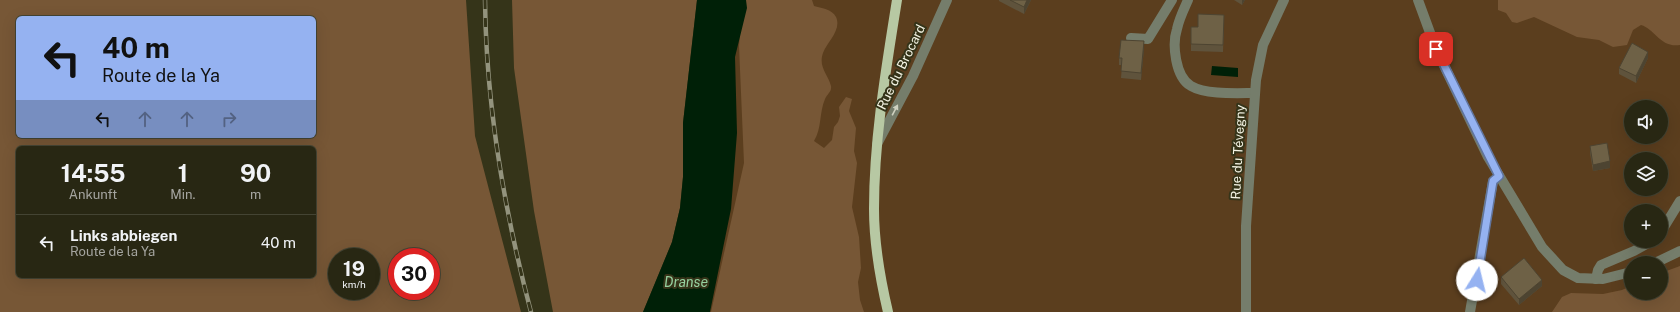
<!DOCTYPE html>
<html lang="de">
<meta charset="utf-8">
<style>
body{margin:0;font-family:"Public Sans",sans-serif;background:#302f1c;color:#f1f3f6;height:100vh;display:flex;flex-direction:column;font-size:15px;white-space:nowrap}
*{box-sizing:border-box;margin:0}
p{font-size:13px;color:#a5a5a0}
.icon{flex:none;width:22px;height:22px;fill:none;stroke:currentColor;stroke-width:2;stroke-linecap:round;stroke-linejoin:round}
.map{position:relative;flex:1;overflow:hidden}
.drawer{position:absolute;left:16px;top:146px;width:300px;height:132px;display:flex;flex-direction:column;background:#282713;border-radius:6px;box-shadow:0 4px 16px #0002,0 0 0 1px #443}
.drawer>*{flex:none}
.banner{position:absolute;left:16px;top:16px;width:300px;height:122px;border-radius:6px;box-shadow:0 4px 16px #0002,0 0 0 1px #443;background:#95b2f1;color:#111;overflow:hidden}
.fabs{position:absolute;left:1624px;top:100px;display:grid;gap:8px}
.fabs a{display:grid;place-items:center;width:44px;height:44px;border-radius:50%;background:#282713;box-shadow:0 4px 16px #0002,0 0 0 1px #443;font-size:20px}
.speed{position:absolute;left:328px;top:248px;display:flex;gap:8px;font-size:20px;font-weight:700;text-align:center}
.speed>*{display:grid;place-content:center;width:52px;height:52px;border-radius:50%;background:#282713;box-shadow:0 4px 16px #0002,0 0 0 1px #443;line-height:1}
.speed small{font-size:10px;font-weight:400}
.speed .limit{border:6px solid #d22;background:#fff;color:#111}
.pin{position:absolute;display:grid;place-items:center;width:34px;height:34px;color:#fff;margin:-17px;border-radius:8px;box-shadow:0 2px 6px #0006}
.me{position:absolute;width:44px;margin:-22px;rotate:9deg;stroke-linejoin:round;filter:drop-shadow(0 0 3px #0008)}
.turn{display:flex;align-items:center;gap:14px;height:84px;padding:0 20px;font-size:18px}
.turn .icon{width:52px;height:52px;stroke-width:2.5}
.turn b{display:block;font-size:28px;line-height:34px}
.lanes{display:flex;align-items:center;height:38px;padding:0 20px;background:#0003;justify-content:center;gap:20px;direction:ltr}
.lanes .off{opacity:.35}
.eta{display:flex;justify-content:space-evenly;align-items:center;height:68px;text-align:center}
.eta b{font-size:24px;font-weight:700;line-height:28px}
ul{padding:0;list-style:none}
li{display:flex;align-items:center;gap:12px;height:56px;padding:0 20px;border-top:1px solid #443}
li div{flex:1}
li b{display:block;font-size:15px}
li em{font-style:normal}
.map>svg:first-child{display:block}
.green{fill:#5b3e1e;fill-rule:evenodd}
.forest{fill:#775736;fill-rule:evenodd}
.water{fill:#002007}
.lines{fill:none;stroke-linecap:round;stroke-linejoin:round}
.minor{stroke:#757d6b;stroke-width:10}
.major{stroke:#b7c8a3;stroke-width:10}
.rail-casing{stroke:#93937d;stroke-width:4.5}
.rail{stroke:#353419;stroke-width:3;stroke-dasharray:9;stroke-linecap:butt}
.wall{fill:#5f533c}
.shaded-wall{fill:#4d4431}
.building{fill:#6e6146;stroke:#4d4431}
.oneway{fill:#cfd1c0}
.route-casing{stroke:#61749d;stroke-width:10}
.route{stroke:#95b2f1;stroke-width:7}
.labels{text-anchor:middle;dominant-baseline:central;stroke-width:4;stroke-linejoin:round;paint-order:stroke}
.street-label{font-size:13px;fill:#f5f5e5;stroke:#353419}
.water-label{font-size:14px;font-style:italic;fill:#96d19f;stroke:#353419}
</style>
<div class="map">
<svg width="1680" height="312" viewBox="0 0 1680 312">
<rect width="100%" height="100%" fill="#353419"/>
<path class="green" d="M730,0H1680V312H673ZM1631,107H1661V137H1631ZM1631,159H1661V189H1631ZM1631,211H1661V241H1631ZM1631,263H1661V293H1631Z"/>
<g class="forest">
<path d="M0,0H466L475,136L521,312H0ZM18,18H314V136H18ZM18,148H314V276H18ZM337,257H371V291H337ZM397,257H431V291H397Z"/>
<path d="M512,0H697L683,123V177L680,208L672,242L643,312H553L534,211L514,68Z"/>
<path d="M743,0H812L814,6C821,8 832,9 836,17C842,30 827,42 823,53C818,67 828,74 831,86C832,92 827,94 825,99C819,113 822,128 814,141L824,148L832,140L834,127L838,122L840,116L839,107L846,97L852,99L849,111L856,128L854,151L857,163L852,207L859,237L861,268L858,282L860,300L864,312H711L744,163L739,46Z"/>
<path d="M1498,0H1680V45C1660,48 1655,29 1641,25L1633,30L1627,45L1613,47L1599,40L1577,37L1534,17L1517,23L1512,22L1506,13L1498,10Z"/>
<path d="M1680,266V312H1552L1562,297L1571,293L1603,294L1622,290L1631,286V293H1661V273Z"/>
</g>
<g class="water">
<path d="M697,0H746L747,8L735,57L737,133L731,209L710,312H643L672,242L680,208L683,177V123Z"/>
<path d="M1212,66L1238,68V77L1211,75Z"/>
</g>
<g class="lines">
<g class="minor">
<path d="M1188,0C1184,9 1179,19 1177,29C1172,44 1175,77 1191,86C1206,95 1238,93 1255,93"/>
<path d="M1418,0L1436,49L1488,157L1542,247L1563,270L1578,278L1603,279L1631,272"/>
<path d="M1131,38L1148,39L1172,0"/>
<path d="M877,144L913,76L947,0"/>
<path d="M1661,232L1680,201"/>
<path d="M1655,263L1680,251"/>
<path d="M1596,279L1598,270L1601,265L1634,251L1652,241"/>
<path d="M1246,312V226L1256,80L1263,45L1284,0"/>
<path d="M1470,312L1493,181L1499,176"/>
</g>
<path class="major" d="M888,312C880,278 874,244 874,209C874,139 886,69 897,0"/>
<defs>
<path id="rail" d="M485,0C486,105 504,210 531,312"/>
</defs>
<use href="#rail" class="rail-casing"/>
<use href="#rail" class="rail"/>
</g>
<g class="wall">
<path d="M999,0H1031L1024,14L999,1Z"/>
<path d="M1234,0H1245L1242,5Z"/>
<path d="M1224,15L1223,52L1191,51V27H1198Z"/>
<path d="M1144,48L1141,80L1121,78L1122,65H1119V58Z"/>
<path d="M1648,58L1636,83L1619,74V68Z"/>
<path d="M1590,146L1610,168L1593,171L1590,153Z"/>
<path d="M1501,277L1542,286L1519,305L1501,284Z"/>
</g>
<g class="shaded-wall">
<path d="M1027,0H1031L1024,14V7Z"/>
<path d="M1242,0H1245L1242,5Z"/>
<path d="M1144,41V48L1141,80V73Z"/>
<path d="M1648,52V58L1636,83V76Z"/>
<path d="M1610,161V168L1593,171V165Z"/>
<path d="M1542,280V286L1519,305V299Z"/>
</g>
<g class="building">
<path d="M1010,0H1027L1024,7Z"/>
<path d="M1198,14L1224,15L1223,45L1191,44V27H1198Z"/>
<path d="M1121,40L1144,41L1141,73L1121,71L1122,58H1119Z"/>
<path d="M1632,43L1648,52L1636,76L1619,68Z"/>
<path d="M1607,143L1610,161L1593,165L1590,146Z"/>
<path d="M1524,258L1542,280L1519,299L1501,277Z"/>
</g>
<defs><path id="oneway-solid" d="M-6-.8H1V-3.2L6.5 0L1 3.2V.8H-6Z"/></defs>
<use class="oneway" href="#oneway-solid" transform="translate(895 110) rotate(-62)"/>
<g class="lines">
<defs>
<path id="route" d="M1436,49L1499,176L1493,181L1477,280"/>
</defs>
<use href="#route" class="route-casing"/>
<use href="#route" class="route"/>
</g>
<g class="labels">
<g class="street-label">
<text transform="translate(901 67) rotate(-64)">Rue du Brocard</text>
<text transform="translate(1238 152) rotate(-87)">Rue du Tévegny</text>
</g>
<g class="water-label">
<text x="686" y="282">Dranse</text>
</g>
</g>
</svg>
<div class="fabs">
<a><svg class="icon" aria-label="sound" viewBox="0 0 24 24"><path d="M4 9h4l5-4v14l-5-4H4zM17 9q2 3 0 6"/></svg></a>
<a><svg class="icon" aria-label="layers" viewBox="0 0 24 24"><path d="M12 4l9 5-9 5-9-5zM3 14l9 5 9-5"/></svg></a>
<a>+</a>
<a>−</a>
</div>
<div class="speed"><div>19<small>km/h</small></div><div class="limit">30</div></div>
<div class="pin" style="left:1436px;top:49px;background:#d93025"><svg class="icon" aria-label="arrive" viewBox="0 0 24 24"><path d="M6 21V4h12l-3 4 3 4H6"/></svg></div>
<svg class="me" style="left:1477px;top:280px" viewBox="-20 -20 40 40"><circle r="19" fill="#fff"/><path d="M0-13L10 11 0 6-10 11z" fill="#95b2f1"/></svg>
<div class="banner">
<div class="turn"><svg class="icon" aria-label="left" viewBox="0 0 24 24"><path d="M17 20v-9H6M10 6l-5 5 5 5"/></svg><div><b>40 m</b>Route de la Ya</div></div>
<div class="lanes"><svg class="icon" aria-label="left" viewBox="0 0 24 24"><path d="M17 20v-9H6M10 6l-5 5 5 5"/></svg><svg class="icon off" aria-label="ahead" viewBox="0 0 24 24"><path d="M12 20V5M6 11l6-6 6 6"/></svg><svg class="icon off" aria-label="ahead" viewBox="0 0 24 24"><path d="M12 20V5M6 11l6-6 6 6"/></svg><svg class="icon off" aria-label="right" viewBox="0 0 24 24"><path d="M7 20v-9h11M14 6l5 5-5 5"/></svg></div>
</div>
<section class="drawer">
<div class="eta">
<div><b>14:55</b><p>Ankunft</p></div>
<div><b>1</b><p>Min.</p></div>
<div><b>90</b><p>m</p></div>
</div>
<ul>
<li><svg class="icon" aria-label="left" viewBox="0 0 24 24"><path d="M17 20v-9H6M10 6l-5 5 5 5"/></svg><div><b>Links abbiegen</b><p>Route de la Ya</p></div><em>40 m</em></li>
</ul>
</section>
</div>
